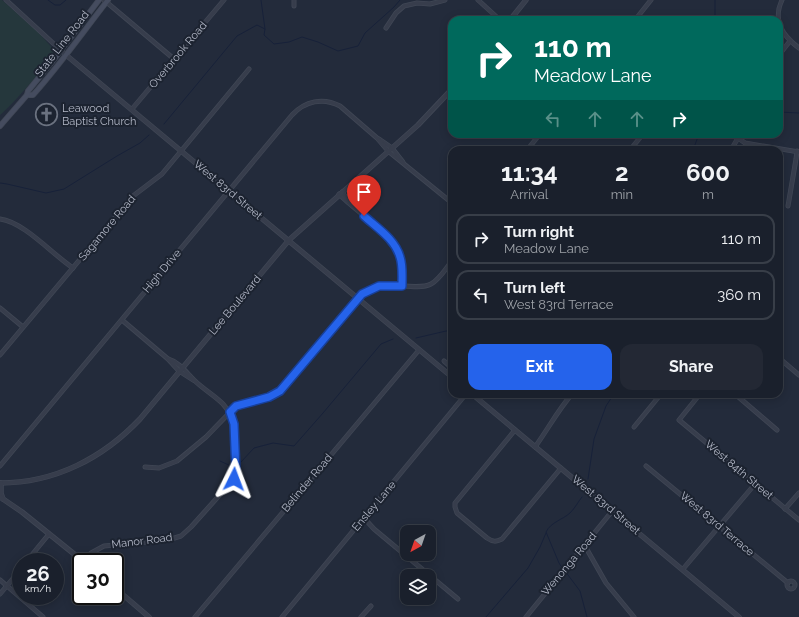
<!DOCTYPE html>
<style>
body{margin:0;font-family:Raleway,sans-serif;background:#232834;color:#f1f3f6;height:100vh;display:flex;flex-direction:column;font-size:15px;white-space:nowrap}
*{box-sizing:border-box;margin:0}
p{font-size:13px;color:#9fa3a9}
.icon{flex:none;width:22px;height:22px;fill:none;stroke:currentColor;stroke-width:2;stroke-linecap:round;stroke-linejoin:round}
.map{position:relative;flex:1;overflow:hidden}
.side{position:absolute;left:448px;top:146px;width:335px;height:252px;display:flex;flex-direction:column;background:#1a202c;border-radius:12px;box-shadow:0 2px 10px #0003,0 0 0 1px #383e48}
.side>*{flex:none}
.banner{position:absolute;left:448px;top:16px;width:335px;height:122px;border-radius:12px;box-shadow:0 2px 10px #0003,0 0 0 1px #383e48;background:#00695c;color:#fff;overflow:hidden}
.needle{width:26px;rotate:220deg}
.fabs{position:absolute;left:400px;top:525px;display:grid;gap:8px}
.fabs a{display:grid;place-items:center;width:36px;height:36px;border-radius:8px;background:#1a202c;box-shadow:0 2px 10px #0003,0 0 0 1px #383e48;font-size:20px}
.speed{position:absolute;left:12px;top:553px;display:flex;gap:8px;font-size:20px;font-weight:700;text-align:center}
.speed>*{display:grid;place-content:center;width:52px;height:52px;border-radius:50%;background:#1a202c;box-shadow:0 2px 10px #0003,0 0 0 1px #383e48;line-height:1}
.speed small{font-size:10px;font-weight:400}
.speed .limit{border:2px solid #111;border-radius:6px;background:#fff;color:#111}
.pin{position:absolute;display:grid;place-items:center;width:34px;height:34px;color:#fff;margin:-41px -17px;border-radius:50% 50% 50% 0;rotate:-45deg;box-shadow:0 0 4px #0007}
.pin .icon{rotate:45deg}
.me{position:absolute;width:44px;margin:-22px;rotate:3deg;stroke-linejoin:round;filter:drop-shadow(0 0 3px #0008)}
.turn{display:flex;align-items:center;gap:14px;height:84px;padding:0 20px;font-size:18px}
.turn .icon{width:52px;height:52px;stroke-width:2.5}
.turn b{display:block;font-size:28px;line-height:34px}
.lanes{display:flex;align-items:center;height:38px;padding:0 20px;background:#0003;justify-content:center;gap:20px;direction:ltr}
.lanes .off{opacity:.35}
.eta{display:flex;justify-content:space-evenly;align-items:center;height:68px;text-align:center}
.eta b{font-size:24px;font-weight:700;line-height:28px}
.action{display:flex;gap:8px;margin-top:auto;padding:8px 20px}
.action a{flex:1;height:46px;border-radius:12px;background:#2563eb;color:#fff;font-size:16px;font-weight:700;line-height:46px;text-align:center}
.action a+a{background:#232834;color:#f1f3f6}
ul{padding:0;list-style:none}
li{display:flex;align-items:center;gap:12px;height:50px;margin:0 8px 6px;padding:0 12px;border:2px solid #383e48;border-radius:12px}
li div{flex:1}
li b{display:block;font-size:15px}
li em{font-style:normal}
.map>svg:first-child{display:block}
.green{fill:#25373c}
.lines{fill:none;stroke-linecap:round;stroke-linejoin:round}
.stream{stroke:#172139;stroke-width:1}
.minor-casing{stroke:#404755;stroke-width:5}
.tertiary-casing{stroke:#404755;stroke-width:5.5}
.secondary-casing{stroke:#404755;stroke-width:6}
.minor{stroke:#373d4c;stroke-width:3.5}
.tertiary{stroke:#373d4c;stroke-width:4}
.secondary{stroke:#454c5f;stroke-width:4.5}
.route-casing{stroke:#184099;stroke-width:10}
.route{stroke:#2563eb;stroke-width:7}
.labels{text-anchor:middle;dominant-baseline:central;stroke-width:4;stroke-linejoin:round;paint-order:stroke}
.street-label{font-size:11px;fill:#b3b8c7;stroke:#1c2330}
.poi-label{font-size:11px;fill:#b3b8c7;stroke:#1c2330;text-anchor:start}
</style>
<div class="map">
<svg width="799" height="617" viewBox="0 0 799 617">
<rect width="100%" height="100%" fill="#232b3b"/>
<path class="green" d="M0,0H2L38,32L54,50C53,60 10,107 0,115Z"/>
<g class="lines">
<g class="stream">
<path d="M48,0L55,5H60L66,0"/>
<path d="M261,0L265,29"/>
<path d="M715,20V0"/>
<path d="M779,112L799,113"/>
<path d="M164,124L237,36L257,25L265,29L264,35L274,44L289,42L302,37L318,42L338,51L358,46L365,33L394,7L400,0"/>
<path d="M693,150L699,134"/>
<path d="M0,183L7,184L46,193L64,189L117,156L140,143L149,135"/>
<path d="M416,338L446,331H452"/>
<path d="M220,461L231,466"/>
<path d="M241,462L254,448L273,443L294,446L323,413L381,344L393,339"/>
<path d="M588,479L594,439L606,406L614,394"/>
<path d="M563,569L559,563L546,532C551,522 562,520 570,513C575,508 578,502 582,497"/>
<path d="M565,571L580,591L587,617"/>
<path d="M486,617L528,568L540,547L546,533"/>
</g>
<defs>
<g id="minor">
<path d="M6,0L66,55"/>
<path d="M104,0L174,59"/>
<path d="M294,0V6"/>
<path d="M478,0L500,20"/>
<path d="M782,0C772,21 783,36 799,48"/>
<path d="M638,17L645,20"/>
<path d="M635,20L651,0"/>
<path d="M386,28L396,13L404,6L417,3L430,4L445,0"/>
<path d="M779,55L790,41"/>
<path d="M132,109L224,0"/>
<path d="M733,134L745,143L799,152"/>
<path d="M379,139L392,148L403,162"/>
<path d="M527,150L540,134"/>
<path d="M630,150L643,134"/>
<path d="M731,150L738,138"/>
<path d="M342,192L353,206"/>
<path d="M339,194C356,212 391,232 400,255C403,264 402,276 402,286"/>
<path d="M788,206L796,159L797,151"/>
<path d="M0,219C24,222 52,254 73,268"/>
<path d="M0,308L23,327"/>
<path d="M122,320L168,359L179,371L193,380"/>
<path d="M0,355L133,196L162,174L249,69"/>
<path d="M779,358L799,375"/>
<path d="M444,361L452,368"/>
<path d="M700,394L679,420L799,520"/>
<path d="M735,394L777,430"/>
<path d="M634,427L661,394"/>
<path d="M515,430L455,503V507L457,513L487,538C493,542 496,542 502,539L561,468"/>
<path d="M535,447C548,429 558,410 572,394"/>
<path d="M0,466L292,115C305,101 323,97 340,106L377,138L388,151L452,203"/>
<path d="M646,466L788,583"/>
<path d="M145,467L159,468L177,461L206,437L236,406L269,397L280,391L363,294C370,290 377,286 385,285C398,284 420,290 431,284C440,279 446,268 452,261"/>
<path d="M785,509L799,493"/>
<path d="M364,518L374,529L458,599"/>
<path d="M585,546L606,583L634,617"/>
<path d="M83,561L91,553L104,546L168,540L181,536L191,527L234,479L236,473C235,451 239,421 223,404C214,395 203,389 194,380C186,372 179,362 168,359"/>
<path d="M26,562L49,534"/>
<path d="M683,569L755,484"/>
<path d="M0,580L43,617"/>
<circle cx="791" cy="585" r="4"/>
<path d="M0,594L21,569"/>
<path d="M195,617L419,350"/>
<path d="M282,617L466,394"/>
<path d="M361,617L371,606"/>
<path d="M526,617L613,510"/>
</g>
<g id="tertiary">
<path d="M510,20L526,0"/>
<path d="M66,55L452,377"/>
<path d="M472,394L739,617"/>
<path d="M0,483C55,483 103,458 140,419L289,240L418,125L452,89"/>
<path d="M1,483V493L3,499"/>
<path d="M0,497L22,512L84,562"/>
<path d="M115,588L149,617"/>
</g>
<g id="secondary">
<path d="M27,95H33C60,65 83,32 108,0"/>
<path d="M0,126L27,95L28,91L55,58L99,0"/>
</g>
</defs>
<use href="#minor" class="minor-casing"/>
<use href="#tertiary" class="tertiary-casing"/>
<use href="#secondary" class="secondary-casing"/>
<use href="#minor" class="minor"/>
<use href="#tertiary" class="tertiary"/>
<use href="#secondary" class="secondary"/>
</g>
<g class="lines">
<defs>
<path id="route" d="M234,479L236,473L234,424L230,412L236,406L269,397L280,391L362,294L379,286H402C402,276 403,266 400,257C395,239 377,228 364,216"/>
</defs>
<use href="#route" class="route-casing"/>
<use href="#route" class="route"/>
</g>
<defs>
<symbol id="church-ring" viewBox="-11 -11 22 22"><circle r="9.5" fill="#1c2330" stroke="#6b7280" stroke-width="1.5"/><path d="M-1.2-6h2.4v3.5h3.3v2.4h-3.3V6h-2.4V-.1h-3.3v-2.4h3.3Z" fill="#6b7280"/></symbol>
</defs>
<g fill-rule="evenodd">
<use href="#church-ring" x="34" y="102" width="25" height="25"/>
</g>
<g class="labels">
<g class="street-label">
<text transform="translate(62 44) rotate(-52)">State Line Road</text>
<text transform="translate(178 55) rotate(-50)">Overbrook Road</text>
<text transform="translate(228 190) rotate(40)">West 83rd Street</text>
<text transform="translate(107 228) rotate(-50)">Sagamore Road</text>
<text transform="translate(162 271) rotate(-50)">High Drive</text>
<text transform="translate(235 305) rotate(-50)">Lee Boulevard</text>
<text transform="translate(739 470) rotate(40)">West 84th Street</text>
<text transform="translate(307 483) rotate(-50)">Belinder Road</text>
<text transform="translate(606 505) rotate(40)">West 83rd Street</text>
<text transform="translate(374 506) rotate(-50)">Ensley Lane</text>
<text transform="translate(717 524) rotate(40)">West 83rd Terrace</text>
<text transform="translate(142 541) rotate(-7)">Manor Road</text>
<text transform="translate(569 564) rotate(-50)">Wenonga Road</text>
</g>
<g class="poi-label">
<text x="62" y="108">Leawood<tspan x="62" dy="13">Baptist Church</tspan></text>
</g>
</g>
</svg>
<div class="fabs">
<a><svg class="needle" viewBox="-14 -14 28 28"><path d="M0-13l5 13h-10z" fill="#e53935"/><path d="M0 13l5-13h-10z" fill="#9fa3a9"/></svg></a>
<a><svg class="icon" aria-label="layers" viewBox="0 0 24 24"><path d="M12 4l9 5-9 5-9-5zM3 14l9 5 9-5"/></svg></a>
</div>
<div class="speed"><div>26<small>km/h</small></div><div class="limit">30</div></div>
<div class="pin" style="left:364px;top:216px;background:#d93025"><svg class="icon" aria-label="arrive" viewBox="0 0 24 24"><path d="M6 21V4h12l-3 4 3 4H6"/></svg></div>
<svg class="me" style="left:234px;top:479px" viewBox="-20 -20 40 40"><path d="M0-17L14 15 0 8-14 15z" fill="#2563eb" stroke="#fff" stroke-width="4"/></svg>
<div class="banner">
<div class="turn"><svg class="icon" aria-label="right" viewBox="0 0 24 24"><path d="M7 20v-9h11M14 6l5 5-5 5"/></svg><div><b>110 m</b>Meadow Lane</div></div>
<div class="lanes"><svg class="icon off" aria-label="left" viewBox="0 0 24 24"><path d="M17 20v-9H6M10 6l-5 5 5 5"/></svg><svg class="icon off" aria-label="ahead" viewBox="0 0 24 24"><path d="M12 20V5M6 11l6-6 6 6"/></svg><svg class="icon off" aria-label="ahead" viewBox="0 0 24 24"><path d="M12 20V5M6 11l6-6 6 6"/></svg><svg class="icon" aria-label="right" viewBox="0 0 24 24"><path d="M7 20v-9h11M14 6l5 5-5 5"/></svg></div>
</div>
<section class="side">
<div class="eta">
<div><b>11:34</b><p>Arrival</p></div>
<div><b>2</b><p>min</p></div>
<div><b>600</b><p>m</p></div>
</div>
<ul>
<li><svg class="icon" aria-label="right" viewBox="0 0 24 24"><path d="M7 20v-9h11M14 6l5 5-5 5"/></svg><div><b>Turn right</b><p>Meadow Lane</p></div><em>110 m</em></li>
<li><svg class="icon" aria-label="left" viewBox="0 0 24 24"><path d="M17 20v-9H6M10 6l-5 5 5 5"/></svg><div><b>Turn left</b><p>West 83rd Terrace</p></div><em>360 m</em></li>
</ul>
<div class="action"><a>Exit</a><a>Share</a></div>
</section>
</div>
